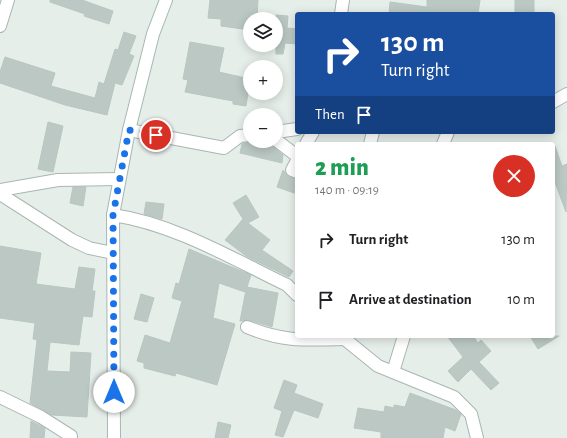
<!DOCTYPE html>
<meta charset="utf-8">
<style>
body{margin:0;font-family:"Alegreya Sans",sans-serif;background:#f2f2f2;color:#202124;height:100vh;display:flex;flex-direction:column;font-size:15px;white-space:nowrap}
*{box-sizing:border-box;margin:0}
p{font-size:13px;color:#757577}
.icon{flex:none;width:22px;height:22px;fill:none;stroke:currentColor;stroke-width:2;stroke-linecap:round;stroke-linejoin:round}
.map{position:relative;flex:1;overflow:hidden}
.side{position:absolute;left:295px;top:142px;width:260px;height:196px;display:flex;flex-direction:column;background:#fff;border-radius:4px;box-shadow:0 2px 10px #0003}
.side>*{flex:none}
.banner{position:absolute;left:295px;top:12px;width:260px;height:122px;border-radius:4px;box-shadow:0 2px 10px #0003;background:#1a4fa0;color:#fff;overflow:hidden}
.tools{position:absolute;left:243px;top:12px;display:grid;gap:8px}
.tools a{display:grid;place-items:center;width:40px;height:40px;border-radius:50%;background:#fff;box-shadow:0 2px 10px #0003;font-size:20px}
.pin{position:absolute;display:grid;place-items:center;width:34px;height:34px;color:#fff;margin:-17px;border:2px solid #fff;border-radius:50%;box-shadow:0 1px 4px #0007}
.me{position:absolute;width:44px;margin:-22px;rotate:0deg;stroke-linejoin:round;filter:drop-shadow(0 0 3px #0008)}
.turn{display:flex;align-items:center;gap:14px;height:84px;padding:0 20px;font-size:18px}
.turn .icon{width:52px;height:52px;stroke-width:2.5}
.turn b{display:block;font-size:28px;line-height:34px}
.then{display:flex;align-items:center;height:38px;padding:0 20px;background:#0003;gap:8px;font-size:15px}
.round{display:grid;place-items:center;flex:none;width:42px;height:42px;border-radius:21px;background:#f2f2f2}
.overview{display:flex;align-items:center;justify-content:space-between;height:68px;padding:0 20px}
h1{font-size:24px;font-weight:800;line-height:30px;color:#1e9e55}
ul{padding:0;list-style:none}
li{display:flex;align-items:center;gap:12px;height:60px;padding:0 20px}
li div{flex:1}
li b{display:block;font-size:15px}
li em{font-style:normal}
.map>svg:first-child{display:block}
.building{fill:#bbc8c3;stroke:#b8c7c1}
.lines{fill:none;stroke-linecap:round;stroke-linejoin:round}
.street-casing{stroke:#a9b6b1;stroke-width:14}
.secondary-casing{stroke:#a5b8b2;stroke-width:14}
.street{stroke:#fff;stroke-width:12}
.secondary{stroke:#fff;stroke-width:12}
.route{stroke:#1a73e8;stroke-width:7;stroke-dasharray:0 12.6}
</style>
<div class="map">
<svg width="567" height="438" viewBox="0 0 567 438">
<rect width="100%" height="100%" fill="#e6eeea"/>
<g class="building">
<path d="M50,0H82L113,11L109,24L84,16L85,14L50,2Z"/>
<path d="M210,0H258L257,19H250V30L221,26V19L208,18Z"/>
<path d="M427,0H480L478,14H389L390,2L427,7Z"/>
<rect x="515" y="0" width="19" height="14"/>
<path d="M276,15L288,16L287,28L297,29V44L285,43L283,54H276Z"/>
<path d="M124,32L136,36L129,54L134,56L122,85L115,83L107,115L65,105L0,83V72L5,57L55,73L51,86L95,98L99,82L104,84L115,49L118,50Z"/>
<path d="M190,42L224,48L219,72L250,79L246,106L233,104V101L185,92L188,80L183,79Z"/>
<path d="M48,122L63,126L53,172L38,169Z"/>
<path d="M254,141L271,145L283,155L282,163L240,153L242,144Z"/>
<path d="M555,146L562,166L567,164L566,212L553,177V147Z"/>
<path d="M283,170L289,177L297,179V194L277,187Z"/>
<path d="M73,187H86L83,206L70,203Z"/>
<path d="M246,195L259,217L248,223L270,240L262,250L293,271L289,277L246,256L225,240L243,219L233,203Z"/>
<path d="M146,202L164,204L162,219L144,214Z"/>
<path d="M0,246L41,253L36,284L75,289L79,267L95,269L92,291H95L92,317L83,316L79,345L50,342L47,371L70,372L71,352L91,353L87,417L52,415L30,403L37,340L33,339L35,323L0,318Z"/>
<path d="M189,249L251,275L247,287L278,293L272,327L249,320L240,321L246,290L245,292L219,283L213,318L235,324L217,385L176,373L175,376L144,368V363L137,361L145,335L170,343L182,301L172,298L176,283L179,284Z"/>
<path d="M141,294L154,298L147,322L134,319Z"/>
<path d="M447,336H473L478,343L481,340L491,351L479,362L499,383L491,390L471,369L458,382L448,371L463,357Z"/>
<path d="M530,336H559L538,349Z"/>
<path d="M284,380L297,385L294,393L323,404L318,418L294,410L283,437L275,435L282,411L274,408Z"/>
<path d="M410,393L456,410L461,414L455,431L445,427L443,438H381V432L354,428L358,408L384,412L385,406L394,408V405L405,407Z"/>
<path d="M31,421L45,428L44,438H30Z"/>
<path d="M218,422L231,425L228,438H215Z"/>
</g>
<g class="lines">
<defs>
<g id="street">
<path d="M341,14L343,0"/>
<path d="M0,26L8,0"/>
<path d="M553,102L567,94"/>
<path d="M129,130L224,148L240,136L250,135"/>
<path d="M276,132L297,129"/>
<path d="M276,140L297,156"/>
<path d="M306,144L313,132"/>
<path d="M370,144L373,132"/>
<path d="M443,144L448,132"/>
<path d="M297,161L292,170L297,172"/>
<path d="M0,190L58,180L119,179"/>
<path d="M0,194L72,240L89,248L113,253"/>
<path d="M113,215C174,224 231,258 287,285L297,295"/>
<path d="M247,327C283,342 306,340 345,339"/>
<path d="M341,336L378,366L454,397L471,414L477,438"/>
<path d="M393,372L404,336"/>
<path d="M0,397L41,417L71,436"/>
</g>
<path id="secondary" d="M114,438L113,215L129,130L153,34L166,0"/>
</defs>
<use href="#street" class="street-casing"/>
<use href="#secondary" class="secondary-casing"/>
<use href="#street" class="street"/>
<use href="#secondary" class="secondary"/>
</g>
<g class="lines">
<path class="route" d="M114,392L113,215L129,130L156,135"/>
</g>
</svg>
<div class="tools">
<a><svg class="icon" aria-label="layers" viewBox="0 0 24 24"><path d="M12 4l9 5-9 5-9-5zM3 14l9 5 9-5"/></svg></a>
<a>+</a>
<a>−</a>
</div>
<div class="pin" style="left:156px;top:135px;background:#d93025"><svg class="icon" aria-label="arrive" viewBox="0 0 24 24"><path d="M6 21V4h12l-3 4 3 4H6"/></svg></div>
<svg class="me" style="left:114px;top:392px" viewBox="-20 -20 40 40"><circle r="19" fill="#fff"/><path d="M0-13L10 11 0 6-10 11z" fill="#1a73e8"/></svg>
<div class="banner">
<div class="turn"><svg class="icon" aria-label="right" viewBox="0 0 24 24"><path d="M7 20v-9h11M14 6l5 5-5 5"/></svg><div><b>130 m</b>Turn right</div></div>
<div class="then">Then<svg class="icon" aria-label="arrive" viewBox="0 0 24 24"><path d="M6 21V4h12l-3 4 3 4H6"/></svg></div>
</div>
<section class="side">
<div class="overview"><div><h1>2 min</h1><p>140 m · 09:19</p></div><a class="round" style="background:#d93025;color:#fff"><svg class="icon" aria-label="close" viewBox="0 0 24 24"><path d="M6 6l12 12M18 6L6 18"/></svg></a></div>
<ul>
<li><svg class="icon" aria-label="right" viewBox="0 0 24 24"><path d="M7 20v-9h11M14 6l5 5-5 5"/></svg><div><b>Turn right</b></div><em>130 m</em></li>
<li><svg class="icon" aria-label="arrive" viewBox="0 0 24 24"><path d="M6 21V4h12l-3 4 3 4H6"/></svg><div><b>Arrive at destination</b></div><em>10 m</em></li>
</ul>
</section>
</div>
